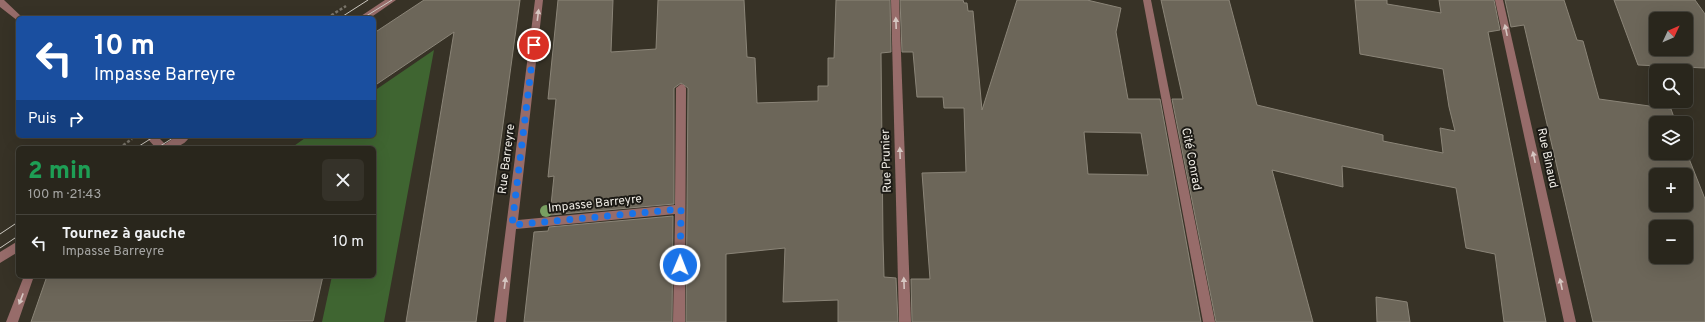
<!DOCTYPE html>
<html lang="fr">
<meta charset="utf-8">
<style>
body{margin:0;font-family:Overpass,sans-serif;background:#353229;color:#f1f3f6;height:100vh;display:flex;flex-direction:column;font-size:15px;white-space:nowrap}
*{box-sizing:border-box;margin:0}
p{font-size:13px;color:#a5a5a3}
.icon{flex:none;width:22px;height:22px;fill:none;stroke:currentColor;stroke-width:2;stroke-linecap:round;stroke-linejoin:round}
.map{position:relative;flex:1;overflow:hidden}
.panel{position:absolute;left:16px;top:146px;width:360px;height:132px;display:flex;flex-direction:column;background:#29261c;border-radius:6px;box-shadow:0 4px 16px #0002,0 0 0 1px #45433b}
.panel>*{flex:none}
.top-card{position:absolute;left:16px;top:16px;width:360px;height:122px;border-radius:6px;box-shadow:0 4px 16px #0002,0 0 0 1px #45433b;background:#1a4fa0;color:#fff;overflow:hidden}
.needle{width:26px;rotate:46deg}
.buttons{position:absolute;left:1649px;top:12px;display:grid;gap:8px}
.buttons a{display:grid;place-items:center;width:44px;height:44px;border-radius:6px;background:#29261c;box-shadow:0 4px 16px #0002,0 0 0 1px #45433b;font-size:20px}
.pin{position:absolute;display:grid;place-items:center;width:34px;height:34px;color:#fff;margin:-17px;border:2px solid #fff;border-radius:50%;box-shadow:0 1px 4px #0007}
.me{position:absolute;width:44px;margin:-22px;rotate:1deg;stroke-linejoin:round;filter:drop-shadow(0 0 3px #0008)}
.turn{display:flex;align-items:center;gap:14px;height:84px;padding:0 12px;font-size:18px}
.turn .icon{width:52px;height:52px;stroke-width:2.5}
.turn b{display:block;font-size:28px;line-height:34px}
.then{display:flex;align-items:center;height:38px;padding:0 12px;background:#0003;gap:8px;font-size:15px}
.round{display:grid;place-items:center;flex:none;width:42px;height:42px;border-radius:6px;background:#353229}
.overview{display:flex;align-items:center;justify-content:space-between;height:68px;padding:0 12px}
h1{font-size:24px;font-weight:800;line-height:30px;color:#1e9e55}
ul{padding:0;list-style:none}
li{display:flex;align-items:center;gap:12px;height:56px;padding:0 12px;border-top:1px solid #45433b}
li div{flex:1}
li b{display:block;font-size:15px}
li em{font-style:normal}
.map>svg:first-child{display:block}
.green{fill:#3f6531}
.building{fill:#6c6659;stroke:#8b8578;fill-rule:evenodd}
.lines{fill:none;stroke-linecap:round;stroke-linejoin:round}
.path{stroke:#7a756b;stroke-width:2.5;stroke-dasharray:3 2;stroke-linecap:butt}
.minor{fill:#976c6a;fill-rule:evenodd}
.tram{stroke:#cdc9c1;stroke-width:1}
.tree{fill:#789f61}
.oneway{fill:#d6c7c2}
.route{stroke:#1a73e8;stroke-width:7;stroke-dasharray:0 12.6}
.labels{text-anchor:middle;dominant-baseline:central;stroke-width:4;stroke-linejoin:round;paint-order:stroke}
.street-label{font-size:12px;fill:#f1eee7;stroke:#1c1a15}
</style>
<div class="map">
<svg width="1705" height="322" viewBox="0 0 1705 322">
<rect width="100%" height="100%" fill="#373226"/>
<path class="green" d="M434,50L384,322H322L332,276H374V148H291L308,136H374V91Z"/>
<g class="building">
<path d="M424,0H520L476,322H406L454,32L374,86V33Z"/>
<path d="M558,0H613L611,52L656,49L658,0H744L747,57L755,58L757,103L818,101V86H828V58H834L836,0H890L891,52L881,53L883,240L884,277L896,278L898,322H838V300L783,302L785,248L726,254V322H686L688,88L681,83L674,88V204L550,215L554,176L548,177L556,99H548Z"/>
<path d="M900,0H963L964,3H967L968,11H973L982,110L1017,0H1087L1121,8L1116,32L1128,99H1160L1201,322H912L911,279H930L922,173L966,172L964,108H944L943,97H917L913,52H902ZM1084,132L1141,133L1148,175L1088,174Z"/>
<path d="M1161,0H1229L1257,105L1383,135V141L1443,153L1440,128L1455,131L1449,107L1443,69L1360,54L1355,0H1387V4L1441,13L1439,0H1494L1500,30L1488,32L1546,322H1504L1495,254L1466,248L1456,188L1342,166L1343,187L1272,170L1313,322H1216L1172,99H1183Z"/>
<path d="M1505,0H1564L1577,40L1583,41L1599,99L1671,109L1676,123H1656V153H1686V151L1705,199V322H1593L1524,25L1511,27ZM1656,175H1686V205H1656ZM1656,227H1686V257H1656Z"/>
<path d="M1614,0H1695L1705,14V68L1638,65ZM1656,19H1686V49H1656Z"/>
<path d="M673,216L672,322H524L534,232L548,231L549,227Z"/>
<path d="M47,276H323L313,321L31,322Z"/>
<path d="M1376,297L1407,302L1410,322H1377Z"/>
</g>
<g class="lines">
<g class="path">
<path d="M327,18L346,6"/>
<path d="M119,148L132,139"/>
</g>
<g class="minor">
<path d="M0,0H4L23,18H18V21L0,7Z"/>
<path d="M385,0H396L370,18H358Z"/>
<path d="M535,0H543L518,220L675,205L676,88L681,84L684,85L686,88L685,322H673L675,214L516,229L506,322H494Z"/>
<path d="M891,0H899L911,322H899Z"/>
<path d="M1143,0H1151L1215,322H1203Z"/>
<path d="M1495,0H1503L1576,322H1564Z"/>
<path d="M145,136H157L165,144L177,136H190C183,149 169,148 156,148Z"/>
<path d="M18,241V252L0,263V252Z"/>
<path d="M24,276H34L18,322H6Z"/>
</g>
<g class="tram">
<path d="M340,18L368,0"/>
<path d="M363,18L392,0"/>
<path d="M136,148L155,136"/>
<path d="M157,148L176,136"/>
<path d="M0,234L18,222"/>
<path d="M0,248L18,236"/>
</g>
</g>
<circle class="tree" cx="546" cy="211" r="6"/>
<defs><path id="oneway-solid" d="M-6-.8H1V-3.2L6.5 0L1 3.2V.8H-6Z"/></defs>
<g class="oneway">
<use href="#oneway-solid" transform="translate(538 15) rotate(-83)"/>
<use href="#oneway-solid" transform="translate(896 23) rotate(-92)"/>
<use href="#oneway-solid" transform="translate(1506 30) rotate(-102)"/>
<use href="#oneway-solid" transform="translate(900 153) rotate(-92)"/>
<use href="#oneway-solid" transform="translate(1534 157) rotate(-102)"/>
<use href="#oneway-solid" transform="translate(505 283) rotate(-83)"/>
<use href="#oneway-solid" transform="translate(904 283) rotate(-92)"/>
<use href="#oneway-solid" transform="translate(1561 284) rotate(-102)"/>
<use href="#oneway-solid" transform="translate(21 299) rotate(111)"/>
</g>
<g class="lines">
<path class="route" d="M534,45L512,225L681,209L680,265"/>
</g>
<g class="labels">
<g class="street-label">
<text transform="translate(1547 158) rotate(78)">Rue Binaud</text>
<text transform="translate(507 159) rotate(-83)">Rue Barreyre</text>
<text transform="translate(1191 159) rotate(79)">Cité Conrad</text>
<text transform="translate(887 161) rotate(-92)">Rue Prunier</text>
<text transform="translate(595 204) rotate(-6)">Impasse Barreyre</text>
</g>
</g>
</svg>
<div class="buttons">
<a><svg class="needle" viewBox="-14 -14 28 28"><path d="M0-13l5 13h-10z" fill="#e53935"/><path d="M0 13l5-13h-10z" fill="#a5a5a3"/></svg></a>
<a><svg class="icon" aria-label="search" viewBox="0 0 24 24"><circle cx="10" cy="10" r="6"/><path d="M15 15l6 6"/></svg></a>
<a><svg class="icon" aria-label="layers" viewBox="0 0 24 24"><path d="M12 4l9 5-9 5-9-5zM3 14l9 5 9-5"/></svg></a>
<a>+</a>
<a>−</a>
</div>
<div class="pin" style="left:534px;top:45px;background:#d93025"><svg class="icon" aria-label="arrive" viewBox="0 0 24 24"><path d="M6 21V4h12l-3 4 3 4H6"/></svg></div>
<svg class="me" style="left:680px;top:265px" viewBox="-20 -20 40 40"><circle r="17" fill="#1a73e8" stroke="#fff" stroke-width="3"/><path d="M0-11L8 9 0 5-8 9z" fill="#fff"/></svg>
<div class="top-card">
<div class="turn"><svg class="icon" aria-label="left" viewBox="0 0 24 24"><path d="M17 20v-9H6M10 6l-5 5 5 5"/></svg><div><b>10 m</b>Impasse Barreyre</div></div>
<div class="then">Puis<svg class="icon" aria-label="right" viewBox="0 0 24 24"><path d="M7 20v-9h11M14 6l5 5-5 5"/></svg></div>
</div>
<section class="panel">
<div class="overview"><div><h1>2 min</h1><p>100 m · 21:43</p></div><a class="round"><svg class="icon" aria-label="close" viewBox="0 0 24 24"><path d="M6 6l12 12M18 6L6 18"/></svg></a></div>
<ul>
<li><svg class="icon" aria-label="left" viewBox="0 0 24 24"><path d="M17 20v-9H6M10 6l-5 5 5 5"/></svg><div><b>Tournez à gauche</b><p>Impasse Barreyre</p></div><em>10 m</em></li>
</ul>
</section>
</div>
